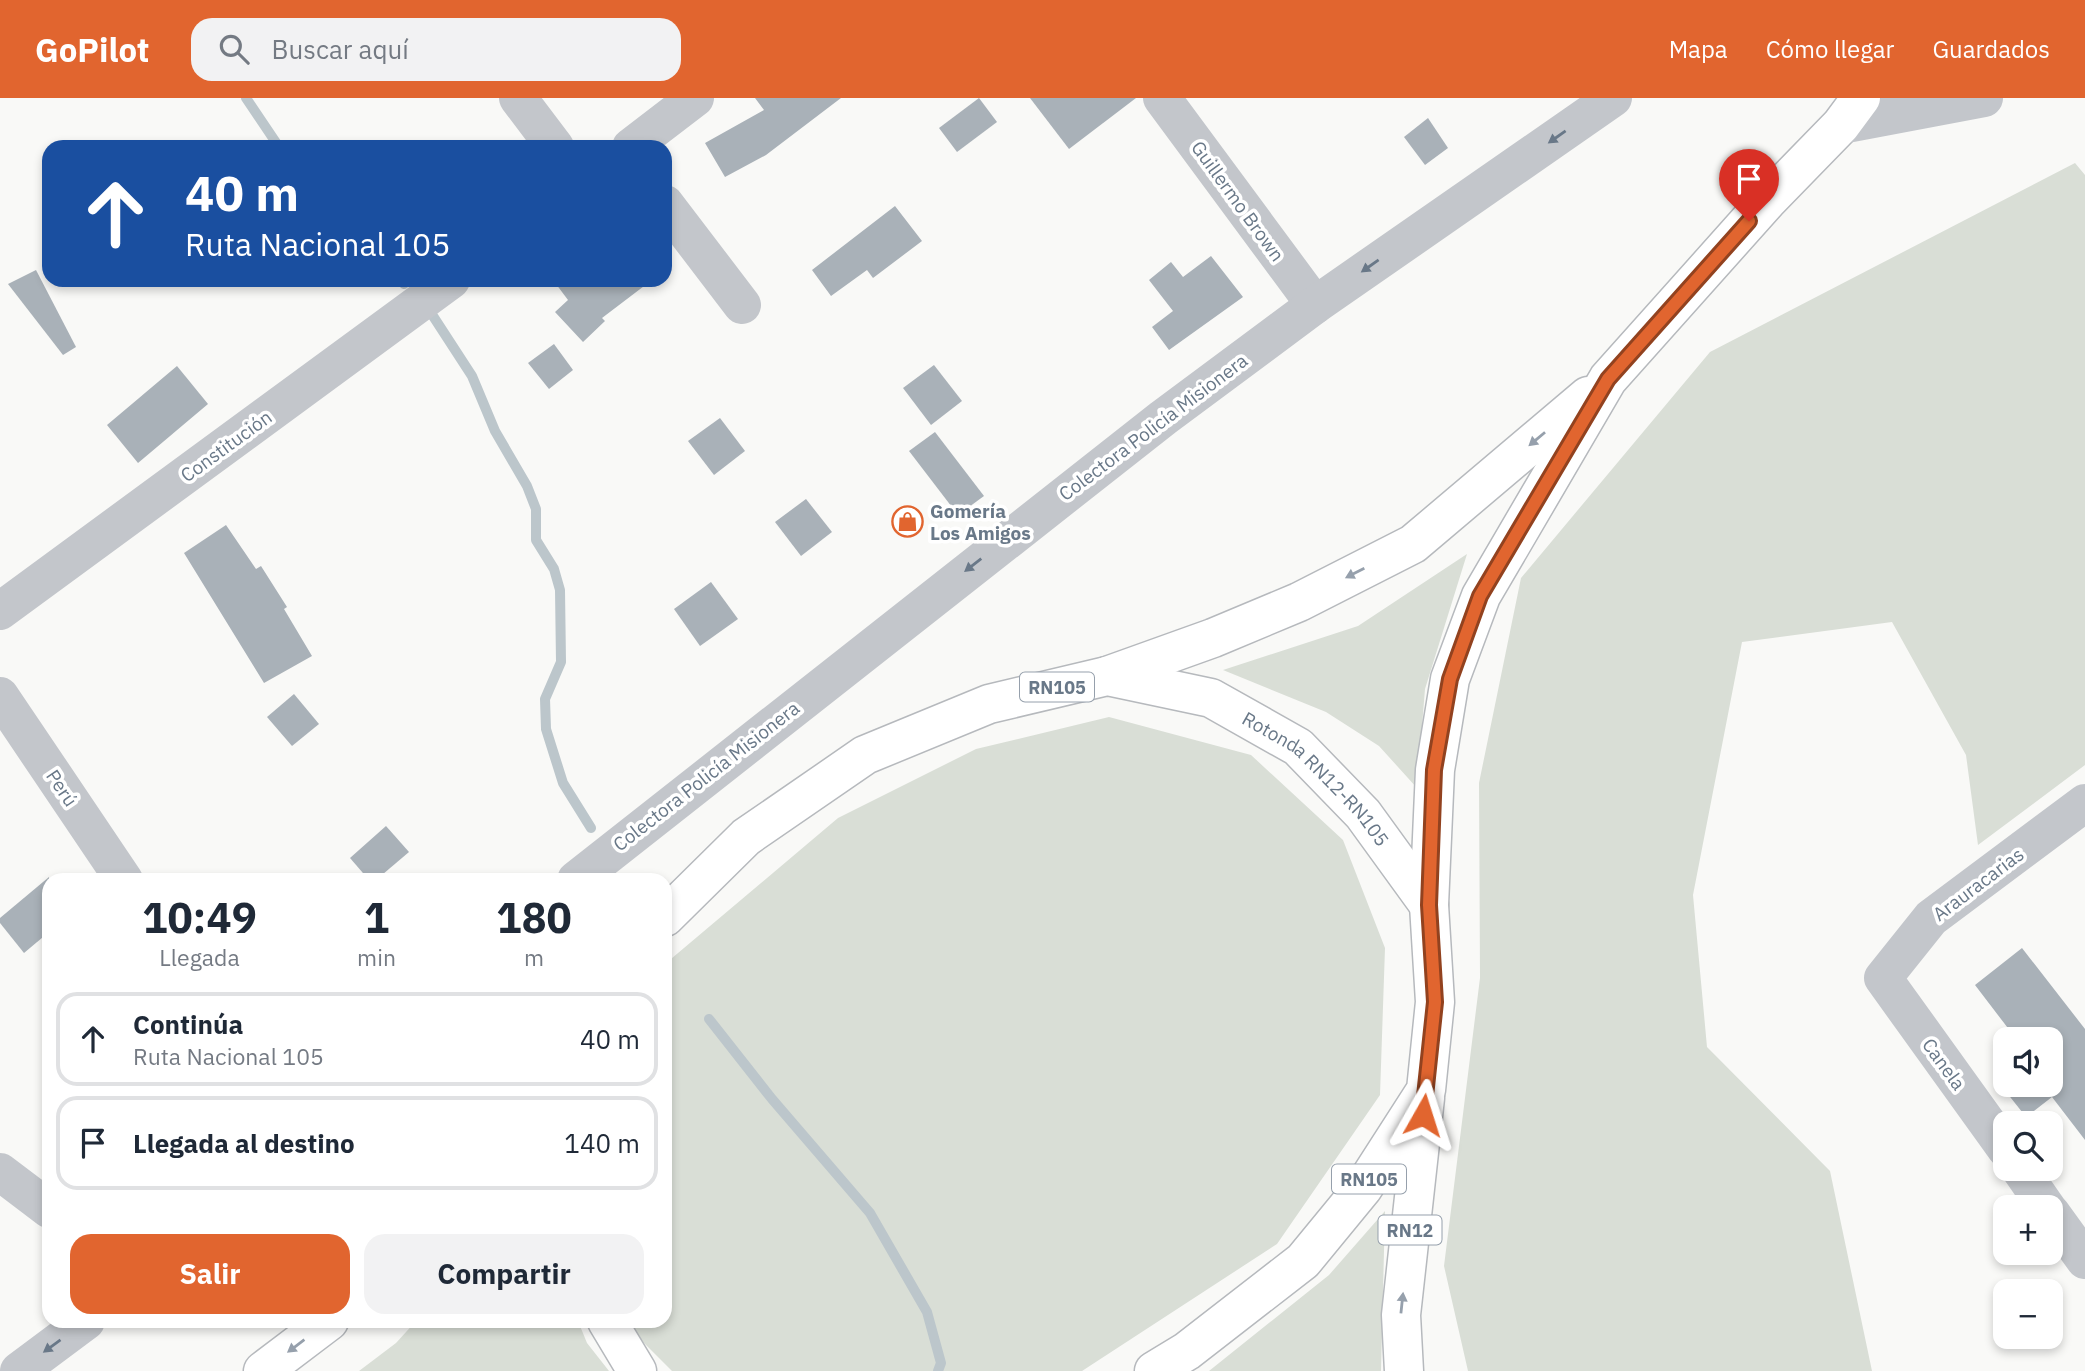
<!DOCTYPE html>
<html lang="es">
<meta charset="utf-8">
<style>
body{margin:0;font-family:"IBM Plex Sans",sans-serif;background:#f2f2f3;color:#1f2937;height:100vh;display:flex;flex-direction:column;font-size:26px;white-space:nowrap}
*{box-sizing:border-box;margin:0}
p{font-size:23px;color:#747a83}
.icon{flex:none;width:38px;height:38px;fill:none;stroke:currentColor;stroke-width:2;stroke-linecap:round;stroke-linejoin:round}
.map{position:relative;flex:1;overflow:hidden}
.details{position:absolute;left:42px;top:775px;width:630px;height:455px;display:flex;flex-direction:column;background:#fff;border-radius:21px;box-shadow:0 4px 10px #0003}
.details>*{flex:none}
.guide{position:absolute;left:42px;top:42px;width:630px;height:147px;border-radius:21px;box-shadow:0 4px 10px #0003;background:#1a4fa0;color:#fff;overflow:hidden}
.fabs{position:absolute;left:1993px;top:929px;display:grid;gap:14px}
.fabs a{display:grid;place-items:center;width:70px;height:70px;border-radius:14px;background:#fff;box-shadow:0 4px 10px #0003;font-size:35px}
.pin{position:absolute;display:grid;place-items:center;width:60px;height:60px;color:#fff;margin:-72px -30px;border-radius:50% 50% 50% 0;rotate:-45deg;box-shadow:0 0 7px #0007}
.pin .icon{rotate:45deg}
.me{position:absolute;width:77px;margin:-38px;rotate:6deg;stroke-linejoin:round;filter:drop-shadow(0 0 5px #0008)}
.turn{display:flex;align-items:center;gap:24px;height:147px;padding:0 28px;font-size:32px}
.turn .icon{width:91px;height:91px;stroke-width:2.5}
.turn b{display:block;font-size:49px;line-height:60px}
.eta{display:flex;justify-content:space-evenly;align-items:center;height:119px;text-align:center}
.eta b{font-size:42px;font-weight:700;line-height:49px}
.cta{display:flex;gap:14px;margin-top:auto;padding:14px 28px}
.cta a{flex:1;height:80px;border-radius:21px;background:#e1652f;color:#fff;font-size:28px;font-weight:700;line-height:80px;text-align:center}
.cta a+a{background:#f2f2f3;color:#1f2937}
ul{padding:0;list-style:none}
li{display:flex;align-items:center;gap:21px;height:94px;margin:0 14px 10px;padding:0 14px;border:4px solid #e0e1e3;border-radius:21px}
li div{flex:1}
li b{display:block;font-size:26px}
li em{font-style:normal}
header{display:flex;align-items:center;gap:42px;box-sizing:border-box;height:98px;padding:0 35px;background:#e1652f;color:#fff}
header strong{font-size:33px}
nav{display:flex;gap:38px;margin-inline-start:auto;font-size:24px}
.search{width:490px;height:63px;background:#f2f2f3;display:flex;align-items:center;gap:18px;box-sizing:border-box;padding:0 24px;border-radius:21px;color:#747a83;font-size:26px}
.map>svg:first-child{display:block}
.green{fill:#d9ded6}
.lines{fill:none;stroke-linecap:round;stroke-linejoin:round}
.stream{stroke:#bcc6cb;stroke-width:10}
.building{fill:#a9b1b8}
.trunk-casing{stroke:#b6b9bd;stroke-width:41}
.minor{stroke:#c3c6cb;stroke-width:38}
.trunk{stroke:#fff;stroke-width:38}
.oneway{fill:#697888}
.oneway2{fill:#96a0ac}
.route-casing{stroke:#92421f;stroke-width:18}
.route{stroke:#e1652f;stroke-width:12}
.labels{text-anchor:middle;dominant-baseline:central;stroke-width:7;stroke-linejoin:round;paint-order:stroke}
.shield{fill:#fff;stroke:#96a0ac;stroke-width:2}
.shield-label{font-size:18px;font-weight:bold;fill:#697888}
.street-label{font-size:19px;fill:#697888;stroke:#fff}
.poi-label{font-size:19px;font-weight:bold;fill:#697888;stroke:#fff;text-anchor:start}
</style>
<header>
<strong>GoPilot</strong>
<div class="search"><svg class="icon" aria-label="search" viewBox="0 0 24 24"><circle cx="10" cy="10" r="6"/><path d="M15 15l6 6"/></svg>Buscar aquí</div>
<nav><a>Mapa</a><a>Cómo llegar</a><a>Guardados</a></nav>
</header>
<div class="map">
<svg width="2085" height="1273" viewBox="0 0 2085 1273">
<rect width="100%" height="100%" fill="#f9f9f7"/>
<g class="green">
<path d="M2075,65L2085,77V667L1978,747L1966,657L1892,524L1742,544L1693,797L1707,949L1830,1073L1872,1273H1468L1444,1168L1480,880L1479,685L1521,480L1710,254Z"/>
<path d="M1467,456L1425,591L1417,690L1379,648L1326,614L1223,572L1358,528Z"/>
<path d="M1109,619L1251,657L1343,742L1385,850L1380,997L1277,1146L1082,1273H672L622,1223H665V866L838,720L976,651Z"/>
<path d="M1385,1113L1381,1273H1209L1329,1177Z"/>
<path d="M416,1223H578L587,1245L609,1273H359L396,1245Z"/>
</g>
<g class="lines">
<g class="stream">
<path d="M246,0L279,49"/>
<path d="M401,182L404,186"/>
<path d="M433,218L472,278L495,333L527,388L536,411V442L554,471L560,492L561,564L545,601L546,631L563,685L591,730"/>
<path d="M709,921L772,1001L870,1115L927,1214L941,1265L938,1273"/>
</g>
</g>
<g class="building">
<path d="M755,0H841L766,57L725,79L705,45L764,12Z"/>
<path d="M979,0L997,24L957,54L939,30Z"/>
<path d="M1030,0H1136L1069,51Z"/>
<path d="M1428,20L1448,50L1425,67L1404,39Z"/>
<path d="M895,108L922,143L873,180L867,172L831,198L812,172Z"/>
<path d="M1211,158L1243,199L1169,252L1152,229L1173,213L1149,182L1171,164L1183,179Z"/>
<path d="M36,172L76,249L63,257L8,186Z"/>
<path d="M553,182H652L602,220L605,223L583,244L555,214L568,202Z"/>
<path d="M554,246L573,272L549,291L528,265Z"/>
<path d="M934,267L962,303L931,327L903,290Z"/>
<path d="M177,268L208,306L138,365L107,327Z"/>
<path d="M720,320L745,353L714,377L688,343Z"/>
<path d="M935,334L984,398L958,417L909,353Z"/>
<path d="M806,401L832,434L801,458L775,424Z"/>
<path d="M226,427L256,471L261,468L287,509L284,511L312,558L264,585L184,455Z"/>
<path d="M711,484L738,521L700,548L674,511Z"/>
<path d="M294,596L319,626L292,648L267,619Z"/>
<path d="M386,728L409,754L376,782H369L350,760Z"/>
<path d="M49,779V834L24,855L0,825V820Z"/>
<path d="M2022,850L2085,931V1042L2052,999L2026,1019L2007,995L2018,987H2051V942H2017L1975,887Z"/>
</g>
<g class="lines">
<defs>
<g id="trunk">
<path d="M1107,578L1213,540L1299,504L1413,446L1588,298"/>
<path id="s1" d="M665,819L746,739L865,657L989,606L1107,578L1211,600L1298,649L1363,716L1429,807"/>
<path d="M607,1223L637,1273"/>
<path d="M263,1273L329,1223"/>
<path d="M1154,1273L1187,1253L1303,1163L1363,1090L1426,992L1435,904L1429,807L1435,672L1450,581L1481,498L1608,281L1767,103L1841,27L1861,0"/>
<path d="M1404,1273L1401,1217L1425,1000"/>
</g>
</defs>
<use href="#trunk" class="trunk-casing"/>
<g class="minor">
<path d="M518,0L555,49"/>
<path d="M1162,0L1315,207"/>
<path d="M1841,27L1984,0"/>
<path d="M631,49L695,0"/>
<path d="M665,106L742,207"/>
<path d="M0,513L451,182"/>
<path d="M0,598L124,782"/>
<path d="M576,782L1163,320L1315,207L1613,0"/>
<path d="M2006,1051L1883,880L1931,820L2085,705"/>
<path d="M2020,1071L2047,1110"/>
<path d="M0,1074L49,1111"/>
<path d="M2051,1115L2085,1162"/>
<path d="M19,1273L86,1223"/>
</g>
<use href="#trunk" class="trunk"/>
</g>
<defs><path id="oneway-solid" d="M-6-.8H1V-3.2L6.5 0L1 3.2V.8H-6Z" transform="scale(1.75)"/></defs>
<g class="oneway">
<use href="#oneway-solid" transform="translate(1557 39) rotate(145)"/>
<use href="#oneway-solid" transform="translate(1370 168) rotate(145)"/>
<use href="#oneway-solid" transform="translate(973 467) rotate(142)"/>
<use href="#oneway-solid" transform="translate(52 1248) rotate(144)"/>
</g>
<g class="oneway2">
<use href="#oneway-solid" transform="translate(1537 341) rotate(140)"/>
<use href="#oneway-solid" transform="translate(1355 475) rotate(153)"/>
<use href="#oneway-solid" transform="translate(1402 1205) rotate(-84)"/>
<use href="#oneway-solid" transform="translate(296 1248) rotate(143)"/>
</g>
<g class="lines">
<defs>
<path id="route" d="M1423,1017L1435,904L1429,807L1434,672L1450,581L1480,498L1608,281L1749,123"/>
</defs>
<use href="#route" class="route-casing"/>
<use href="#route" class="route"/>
</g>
<defs>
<symbol id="shop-ring" viewBox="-11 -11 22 22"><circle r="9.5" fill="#fff" stroke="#e1652f" stroke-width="1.5"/><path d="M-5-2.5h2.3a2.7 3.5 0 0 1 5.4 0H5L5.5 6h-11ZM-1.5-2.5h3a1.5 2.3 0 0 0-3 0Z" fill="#e1652f"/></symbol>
</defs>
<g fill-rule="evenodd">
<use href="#shop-ring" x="890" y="406" width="35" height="35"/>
</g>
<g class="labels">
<g class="shield">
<rect x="1020" y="574.5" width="74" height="29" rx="5"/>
<rect x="1332" y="1066.5" width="74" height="29" rx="5"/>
<rect x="1378.5" y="1117.5" width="63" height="29" rx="5"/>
</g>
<g class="shield-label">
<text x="1057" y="589">RN105</text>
<text x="1369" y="1081">RN105</text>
<text x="1410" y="1132">RN12</text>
</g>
<g class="street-label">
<text transform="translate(1238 103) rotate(54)">Guillermo Brown</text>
<text transform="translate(1153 329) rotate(-37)">Colectora Policía Misionera</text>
<text transform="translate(226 348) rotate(-36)">Constitución</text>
<text transform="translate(706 678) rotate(-38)">Colectora Policía Misionera</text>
<text stroke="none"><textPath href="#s1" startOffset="754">Rotonda RN12-RN105</textPath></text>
<text transform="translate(62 690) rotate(56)">Perú</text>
<text transform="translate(1978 786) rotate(-37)">Arauracarias</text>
<text transform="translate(1944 966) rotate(54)">Canela</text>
</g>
<g class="poi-label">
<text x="930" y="413">Gomería<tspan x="930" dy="22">Los Amigos</tspan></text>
</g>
</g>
</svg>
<div class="fabs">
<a><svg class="icon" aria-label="sound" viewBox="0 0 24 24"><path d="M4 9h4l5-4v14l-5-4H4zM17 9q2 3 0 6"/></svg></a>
<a><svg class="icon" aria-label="search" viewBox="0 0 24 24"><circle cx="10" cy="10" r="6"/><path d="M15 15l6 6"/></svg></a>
<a>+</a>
<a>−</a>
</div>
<div class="pin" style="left:1749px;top:123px;background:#d93025"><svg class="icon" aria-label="arrive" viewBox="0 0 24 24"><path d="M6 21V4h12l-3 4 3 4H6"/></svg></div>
<svg class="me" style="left:1423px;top:1017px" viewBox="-20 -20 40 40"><path d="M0-17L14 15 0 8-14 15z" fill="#e1652f" stroke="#fff" stroke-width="4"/></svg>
<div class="guide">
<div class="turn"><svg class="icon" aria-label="ahead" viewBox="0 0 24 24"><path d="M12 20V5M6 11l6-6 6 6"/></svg><div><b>40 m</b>Ruta Nacional 105</div></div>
</div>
<section class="details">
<div class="eta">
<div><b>10:49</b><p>Llegada</p></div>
<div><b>1</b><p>min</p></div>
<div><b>180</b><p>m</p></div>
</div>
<ul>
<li><svg class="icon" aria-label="ahead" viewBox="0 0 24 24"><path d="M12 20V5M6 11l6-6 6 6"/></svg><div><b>Continúa</b><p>Ruta Nacional 105</p></div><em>40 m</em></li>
<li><svg class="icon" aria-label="arrive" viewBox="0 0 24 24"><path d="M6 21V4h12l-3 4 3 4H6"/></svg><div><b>Llegada al destino</b></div><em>140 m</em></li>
</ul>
<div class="cta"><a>Salir</a><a>Compartir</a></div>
</section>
</div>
